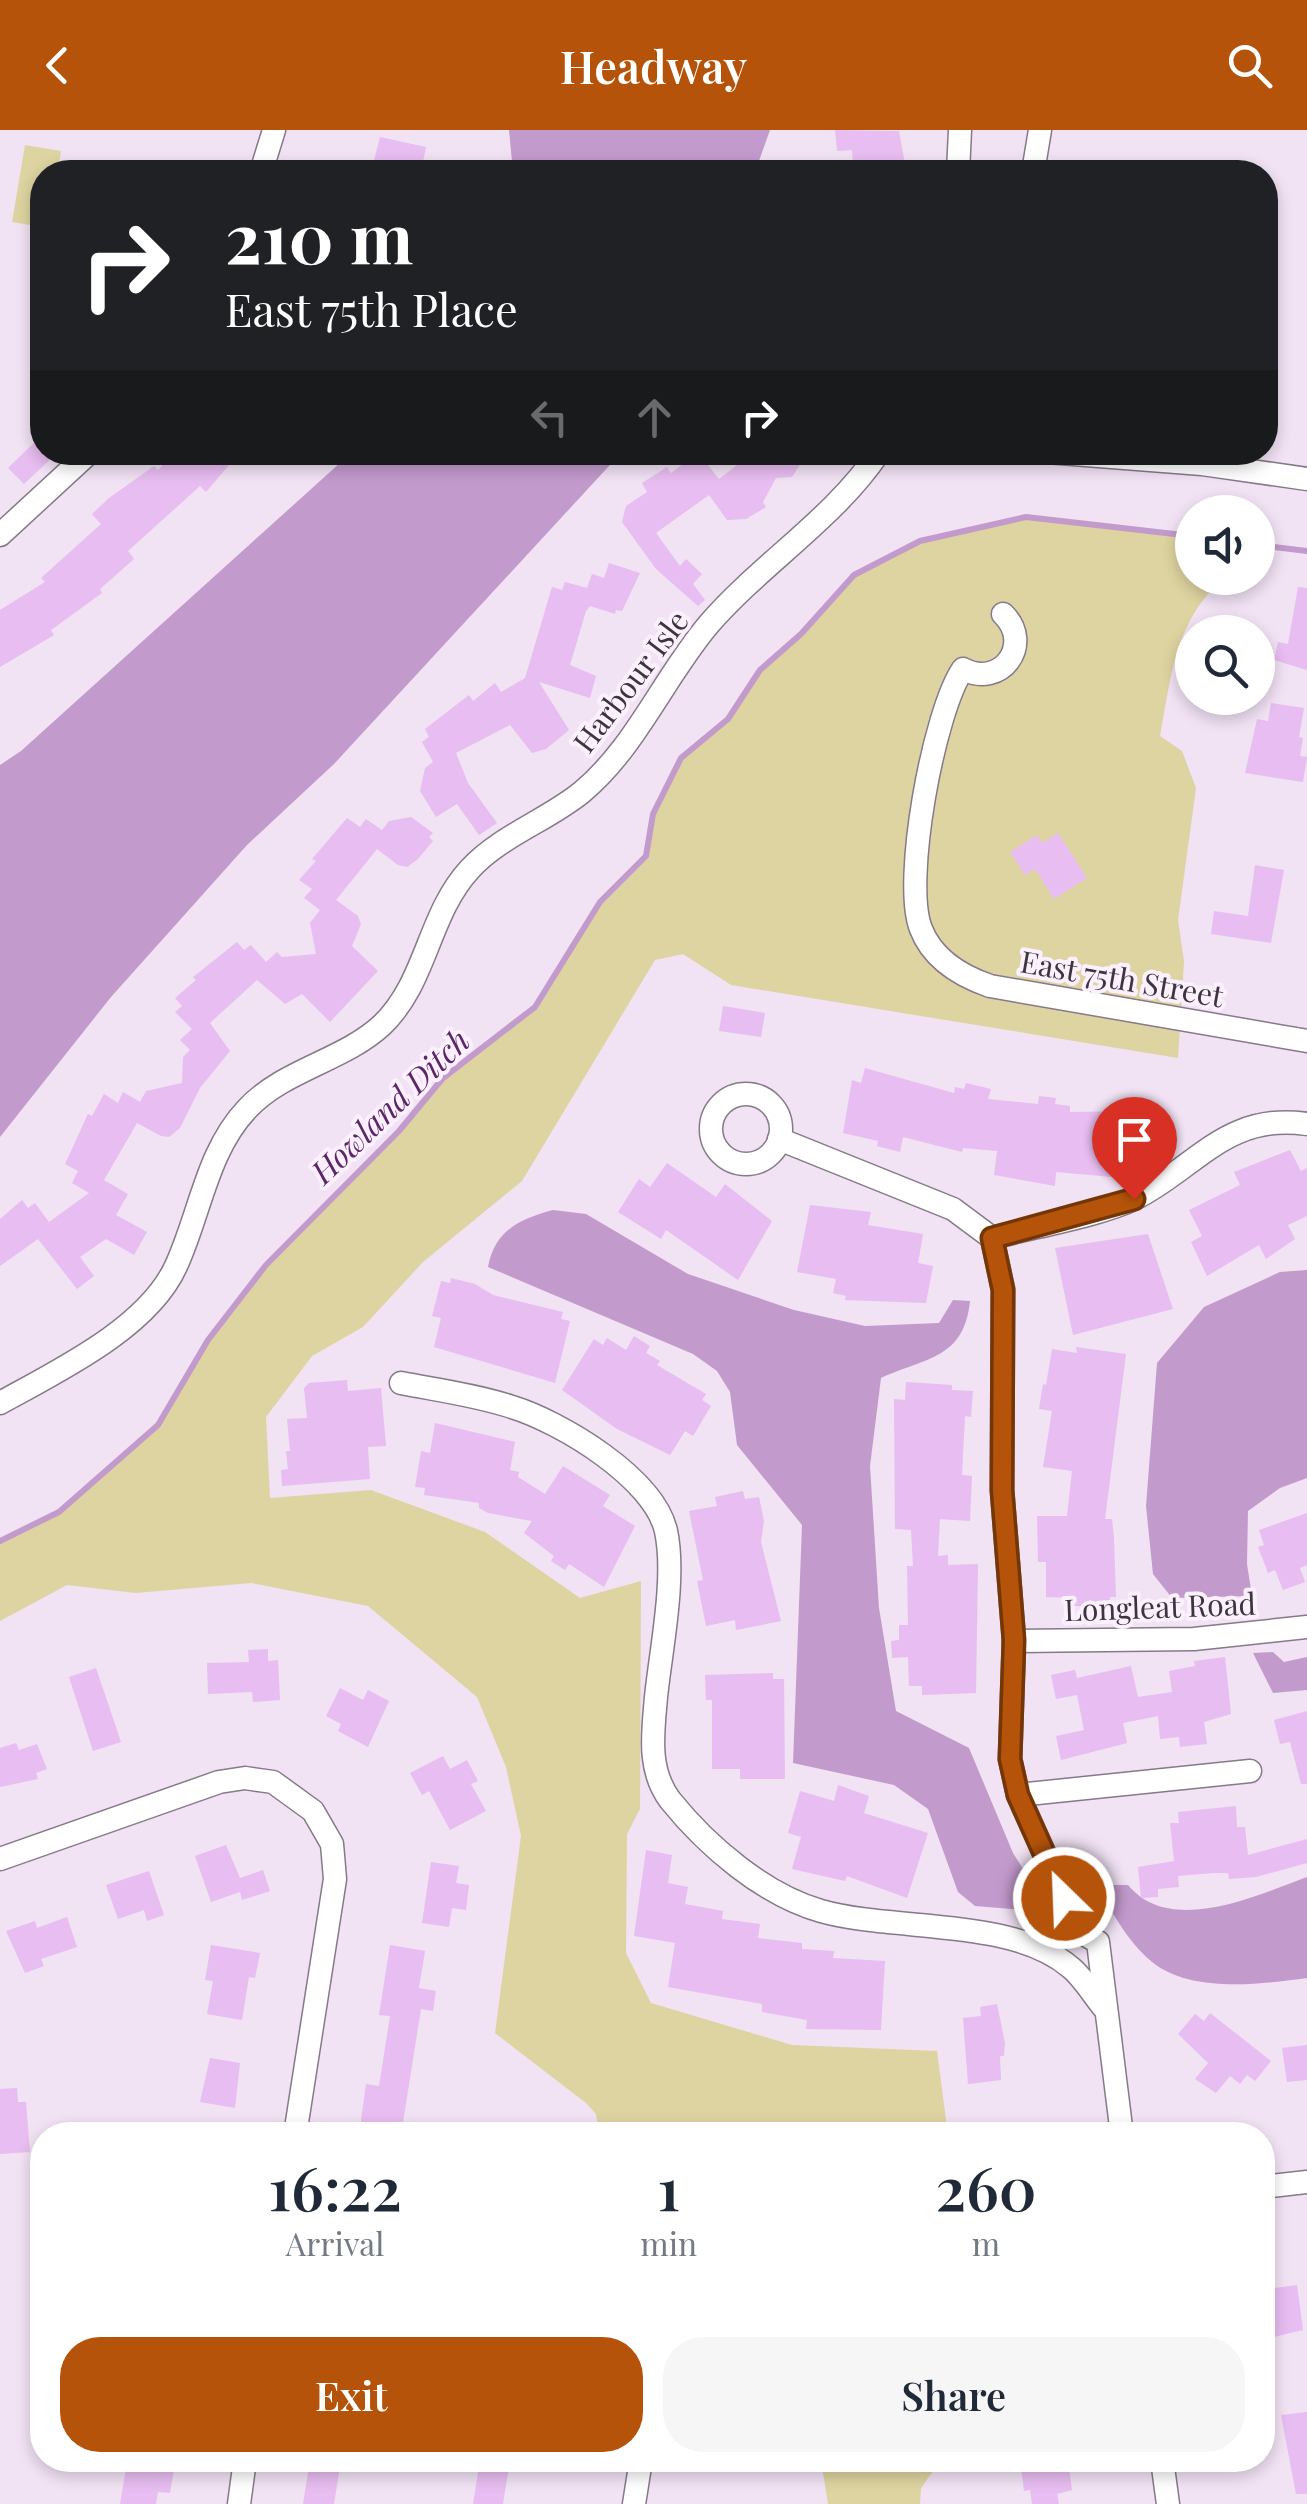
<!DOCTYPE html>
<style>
body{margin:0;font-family:"Playfair Display",serif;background:#f6f6f7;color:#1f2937;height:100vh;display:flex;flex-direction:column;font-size:38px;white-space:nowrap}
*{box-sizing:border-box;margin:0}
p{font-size:32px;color:#747a83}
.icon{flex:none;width:55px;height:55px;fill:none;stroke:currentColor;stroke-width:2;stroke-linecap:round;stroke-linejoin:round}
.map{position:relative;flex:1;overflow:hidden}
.details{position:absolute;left:30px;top:1992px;width:1245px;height:350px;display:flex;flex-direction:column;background:#fff;border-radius:40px;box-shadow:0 5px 15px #0003}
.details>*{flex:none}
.banner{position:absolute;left:30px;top:30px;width:1248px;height:305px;border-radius:40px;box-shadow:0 5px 15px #0003;background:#202124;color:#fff;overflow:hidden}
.tools{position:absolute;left:1175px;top:365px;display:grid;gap:20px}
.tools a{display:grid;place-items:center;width:100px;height:100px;border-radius:50%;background:#fff;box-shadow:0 5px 15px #0003;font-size:50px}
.pin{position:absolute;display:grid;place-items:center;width:85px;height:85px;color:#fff;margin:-102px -42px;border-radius:50% 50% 50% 0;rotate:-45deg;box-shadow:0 0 10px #0007}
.pin .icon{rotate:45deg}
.me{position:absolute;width:110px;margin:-55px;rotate:336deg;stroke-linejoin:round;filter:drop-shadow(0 0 8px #0008)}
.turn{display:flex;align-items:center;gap:35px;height:210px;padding:0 30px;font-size:45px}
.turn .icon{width:130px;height:130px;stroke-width:2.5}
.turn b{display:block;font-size:70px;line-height:85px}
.lanes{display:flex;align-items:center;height:95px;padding:0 30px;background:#0003;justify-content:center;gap:50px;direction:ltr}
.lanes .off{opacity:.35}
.eta{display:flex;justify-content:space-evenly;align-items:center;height:170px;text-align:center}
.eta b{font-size:60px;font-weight:600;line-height:70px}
.action{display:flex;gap:20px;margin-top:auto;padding:20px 30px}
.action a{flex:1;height:115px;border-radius:40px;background:#b45309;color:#fff;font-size:40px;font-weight:600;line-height:115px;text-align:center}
.action a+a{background:#f6f6f7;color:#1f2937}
header{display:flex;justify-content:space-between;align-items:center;height:130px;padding:0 30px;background:#b45309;color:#fff;font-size:45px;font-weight:600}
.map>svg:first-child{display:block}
.green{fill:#ded4a1}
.water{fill:#c39acc}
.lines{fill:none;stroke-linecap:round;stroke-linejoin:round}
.stream{stroke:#c39acc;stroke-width:6}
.building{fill:#e8bdf1}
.minor-casing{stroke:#867989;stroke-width:25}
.minor{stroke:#fff;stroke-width:22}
.route-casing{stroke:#753606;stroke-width:25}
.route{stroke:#b45309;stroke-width:18}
.labels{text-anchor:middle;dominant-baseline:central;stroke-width:8;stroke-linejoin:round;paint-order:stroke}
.street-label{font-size:30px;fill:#3b353c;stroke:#fcf0ff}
.water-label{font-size:32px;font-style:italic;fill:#5a2865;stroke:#fcf0ff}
</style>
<header><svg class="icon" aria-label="back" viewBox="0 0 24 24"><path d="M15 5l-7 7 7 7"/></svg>Headway<svg class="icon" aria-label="search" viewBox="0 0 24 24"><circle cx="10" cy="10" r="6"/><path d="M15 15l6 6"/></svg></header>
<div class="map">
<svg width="1307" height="2374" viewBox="0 0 1307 2374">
<rect width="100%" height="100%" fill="#f1e2f4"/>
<g class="green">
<path d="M25,15L61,21L58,42H42V97L12,92Z"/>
<path d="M1026,387L1192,406V448H1223C1174,494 1172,543 1160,606L1182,621L1196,658L1178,790L1184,831L1178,928L731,855L683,824L655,830L522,1051L423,1132L363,1197L312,1226L266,1287L270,1368L371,1360L485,1402L580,1468L641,1451L640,1679L627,1704L626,1823L651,1873L792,1915L937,1921L948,2005H599L596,1984L586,1973L495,1903L521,1706L506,1637L477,1567L368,1476L251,1453L136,1463L67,1455L0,1491V1411L59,1382L157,1295L208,1210L266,1135L399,1001L443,948L535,877L600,772L646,726L653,684L681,628L728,589L760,540L801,504L854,445L920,411Z"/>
<path d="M821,2330H941L921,2358L920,2374H828Z"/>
</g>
<g class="water">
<path d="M509,0H770L755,42H513Z"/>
<path d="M351,323H621L334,634L247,715L111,867L0,1007V635L21,621Z"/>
<path d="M553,1080L586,1084L688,1144L794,1180L865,1196L939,1193L953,1170L970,1171C964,1229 927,1227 881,1248L870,1336L879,1478L896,1581L969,1618L1013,1723L1050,1782L975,1776L958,1762L928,1679L894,1655L793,1633L802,1395L737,1315L730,1262L717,1241L693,1224L488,1137C495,1100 520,1089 553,1080Z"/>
<path d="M1307,1140V1348L1280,1358L1248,1381L1247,1434L1252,1466L1172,1468L1153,1444L1146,1376L1157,1233L1204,1177L1280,1142Z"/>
<path d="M1273,1522L1284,1532L1307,1527V1560L1273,1563L1253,1523Z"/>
<path d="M1307,1747V1848C1262,1854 1196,1863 1156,1835C1129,1815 1113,1783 1096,1755H1128C1170,1806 1255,1766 1307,1747Z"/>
</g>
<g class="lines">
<g class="stream">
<path d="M1258,415L1307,421"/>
<path d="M0,1411L59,1382L158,1295L208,1210L266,1135L399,1001L443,948L535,877L600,772L646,726L653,684L681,628L728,589L760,540L801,504L854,445L920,411L1026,387L1192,406"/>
</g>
</g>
<g class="building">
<path d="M835,0L899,1L906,39L876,42L864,35L853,36L852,20L837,21Z"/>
<path d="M380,7L426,17L421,42H371Z"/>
<path d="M42,305V322H58L24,354L8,338Z"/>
<path d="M175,322H240L206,362L200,356L128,421L134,429L100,459L102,463L51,500L54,505L0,537V480L45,452L41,448L101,394L92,384L109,368L154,336L158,340Z"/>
<path d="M754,322H790L803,330L792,347L776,348L763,372L766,377L746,389L727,390L709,365L656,403L680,436L686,429L702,444L693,454L705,470L698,476L656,439L622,392L626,376L647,362L642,353L667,337L671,343L692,327L698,335L704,330L719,349Z"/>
<path d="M609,433L640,443L622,481L616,480L615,484L590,476L586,481L570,535L596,546L590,568L539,552L569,600L546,619L532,623L510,595L456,623L468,653L497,693L479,705L457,674L436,687L420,661L425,638L433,632L422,612L429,607L425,599L469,565L473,571L495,553L501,562L525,548L552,457L562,460L565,452L587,458L592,444L604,448Z"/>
<path d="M1298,457L1307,458V540L1274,530L1278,512L1288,514Z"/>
<path d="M1271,573L1304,578L1299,607L1303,608L1300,626L1307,627L1303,652L1245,643L1257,589L1268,591Z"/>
<path d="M411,687L433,703L429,707L433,711L418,729L407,737L398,735L377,719L336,770L358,786L361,794L352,816L378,841L330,892L302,864L285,874L257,850L210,893L230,921L200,958L180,998L169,1007L161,1006L137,993L104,1050L128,1064L116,1085L147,1102L134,1125L106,1109L80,1127L94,1146L77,1159L38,1109L0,1136V1089L22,1070L28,1078L35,1073L49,1092L89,1063L72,1053L78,1041L65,1034L88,984L92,986L104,964L118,973L123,962L140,972L146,961L182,953L183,927L190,920L180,910L192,899L175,882L182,876L175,868L196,850L193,847L237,812L244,820L251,815L266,832L277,822L282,827L316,824L310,793L320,780L304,768L312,759L299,750L316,731L312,729L347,688L360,697L366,689L382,700L389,691Z"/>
<path d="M1058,703L1087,748L1054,769L1035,739L1025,745L1010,722L1037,705L1042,713Z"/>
<path d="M1255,735L1284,740L1271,813L1211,804L1214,781L1248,786Z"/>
<path d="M723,876L765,883L761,907L719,901Z"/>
<path d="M865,938L954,963L955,957L964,959L966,953L991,959L988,969L1038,974L1039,966L1056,968L1055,974L1070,976V982L1131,981L1128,1020L1114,1018L1112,1047L1056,1042L1055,1056L994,1045L997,1021L963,1018L962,1022L903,1007L900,1022L877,1016L878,1011L843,1003L852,950L861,953Z"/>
<path d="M1290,1020L1301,1041L1307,1038V1086L1288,1095L1295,1109L1266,1129L1259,1115L1207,1146L1191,1112L1202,1106L1189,1080L1240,1055L1234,1042Z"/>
<path d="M667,1033L716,1067L725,1054L772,1091L738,1150L666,1100L661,1109L618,1082L639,1049L650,1057Z"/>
<path d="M810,1075L871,1082L868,1095L923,1104L918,1133L933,1136L926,1173L845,1170L846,1166L833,1163L836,1149L797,1142Z"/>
<path d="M1148,1104L1173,1179L1073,1205L1055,1118Z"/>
<path d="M451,1148L475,1154L493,1165L563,1182L561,1189L570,1191L555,1253L434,1217L441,1188L432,1186L441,1151L450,1153Z"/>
<path d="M634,1206L650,1216L646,1223L660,1231L657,1235L706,1264L702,1270L711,1276L693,1306L685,1301L670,1325L617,1299L562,1260L594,1209L603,1215L607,1208L626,1220Z"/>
<path d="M1076,1217L1126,1224L1105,1389H1112L1114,1408L1116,1467H1110V1476H1074V1468L1046,1467V1432H1038L1037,1386H1067L1072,1341L1043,1337L1052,1281L1039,1279L1043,1254L1046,1255L1052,1219L1077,1223Z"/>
<path d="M347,1250L348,1261L381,1258L386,1316L368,1317L370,1349L282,1356L281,1340L288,1339L286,1321H290L287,1289L307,1288L304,1258L309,1253Z"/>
<path d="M906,1252L952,1255V1260L973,1261L971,1287L965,1286L962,1345L972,1346L970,1391L940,1389L938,1426L948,1425V1435L978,1434L976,1563L922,1565V1556H909L908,1527L892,1528L891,1511L899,1510V1495H908L907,1436H913L911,1400L895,1399L894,1269L905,1270Z"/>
<path d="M435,1293L515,1312L510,1340L519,1342L518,1347L545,1364L563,1336L610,1365L603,1376L635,1396L604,1457L569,1434L565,1440L551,1431L554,1426L524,1403L532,1391L488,1383L479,1378V1373L424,1365L425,1358L415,1357L421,1321L430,1323Z"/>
<path d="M743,1361L745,1369L759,1367L764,1391L761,1412L781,1491L736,1500L735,1490L706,1496L697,1451L703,1450L689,1381L717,1376L715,1367Z"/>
<path d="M1307,1383V1435L1300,1438L1305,1452L1283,1460L1275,1440L1268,1443L1258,1417L1264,1415L1259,1400Z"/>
<path d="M268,1519V1531L278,1530L280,1570L253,1572L252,1562L208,1564L207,1533L249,1532L248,1520Z"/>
<path d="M1225,1527L1231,1584L1204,1592L1207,1614L1180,1617L1179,1607L1160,1609L1158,1586L1123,1593L1127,1613L1061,1630L1056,1606L1084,1600L1077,1565L1056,1569L1051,1545L1075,1540L1077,1548L1131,1536L1138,1567L1172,1562L1169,1541L1195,1536L1194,1531Z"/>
<path d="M96,1538L121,1612L93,1621L69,1547Z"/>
<path d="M773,1543V1549H784L785,1649H740V1639H712V1570H706L705,1545Z"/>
<path d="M340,1558L363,1570L368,1560L389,1571L368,1617L338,1601L341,1594L326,1586Z"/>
<path d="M1307,1581V1654H1301L1290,1612L1280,1614L1274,1590Z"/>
<path d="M16,1613L19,1620L37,1614L47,1639L36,1643L38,1649L0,1657V1618Z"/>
<path d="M443,1626L450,1639L467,1630L478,1651L471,1654L486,1681L450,1700L429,1661L422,1665L410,1643Z"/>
<path d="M838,1655L869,1666L864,1683L928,1703L907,1768L847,1746L845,1751L792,1739L801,1707L788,1703L800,1661L834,1671Z"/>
<path d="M1236,1676L1237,1697H1245L1248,1725L1307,1709V1733L1256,1747L1229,1749L1228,1743H1213L1178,1746L1179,1757L1158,1759V1767L1141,1768L1138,1737L1174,1731L1170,1693H1179L1178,1682Z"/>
<path d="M226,1715L240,1748L263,1740L270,1761L242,1770L240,1762L211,1772L195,1726Z"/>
<path d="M646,1720L672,1725L668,1753L688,1757L685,1774L723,1781L722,1789L760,1794L758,1808L802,1813V1819L834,1821L833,1828L885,1831L881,1900L806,1899L807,1890L762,1882V1874L668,1857L675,1813L634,1806Z"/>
<path d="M431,1732L459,1736L456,1753L469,1755L466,1780L452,1778L449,1797L422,1793Z"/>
<path d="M149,1741L164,1785L147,1791L144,1780L118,1789L106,1755Z"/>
<path d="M67,1787L77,1817L41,1829L44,1836L25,1843L6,1801L35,1791L37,1798Z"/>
<path d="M211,1815L260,1823L255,1848L249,1847L242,1890L207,1884L213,1851L205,1850Z"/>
<path d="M390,1815L425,1821L419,1858L436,1861L433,1881L421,1879L401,2005H359L366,1954L379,1956L390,1886L379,1885Z"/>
<path d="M997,1874L1005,1913L1004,1926H1000L1001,1950L968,1954L963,1888L981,1886L980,1877Z"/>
<path d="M1210,1883L1271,1931L1255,1951L1247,1945L1240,1954L1230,1946L1216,1963L1195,1949L1208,1933L1178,1904L1195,1884L1204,1891Z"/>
<path d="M1307,1915V1950L1287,1952L1282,1918Z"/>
<path d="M210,1928L240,1933L235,1978L200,1972Z"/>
<path d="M17,1958L18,1972H26L30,2022L0,2024V1959Z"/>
<path d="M1297,2155L1303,2200L1262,2210V2179L1269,2178L1266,2159Z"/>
<path d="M1307,2282V2364H1296L1281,2285Z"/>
<path d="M310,2330H341L334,2374H303Z"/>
<path d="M480,2330H510L503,2374H473Z"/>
<path d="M1033,2330H1068L1072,2360L1057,2364L1059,2374H1032L1030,2360L1024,2361L1021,2338L1033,2336Z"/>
<path d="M127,2332L174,2339L170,2363L158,2362L156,2374H120Z"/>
</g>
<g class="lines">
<defs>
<g id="minor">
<path d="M261,42L274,0"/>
<path d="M958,42L960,0"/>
<path d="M1033,42L1040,0"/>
<path d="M1047,322L1202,334L1307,349"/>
<path d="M0,405L90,322"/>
<path d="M1003,484C1034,514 1001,559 963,539C934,581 902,752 921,799C933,830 961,846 990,856L1307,911"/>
<circle cx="746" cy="999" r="35"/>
<path d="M779,1009L953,1079L992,1108L1003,1159L1002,1360L1014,1511L1010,1629L1018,1665L1080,1802"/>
<path d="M992,1108C1032,1097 1098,1086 1134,1069C1195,1039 1226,982 1307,994"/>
<path d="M401,1253C437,1260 476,1265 512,1277C561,1292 654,1348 666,1401C676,1448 661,1519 656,1567C653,1603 647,1639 670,1670C707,1716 764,1765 821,1781C895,1802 1011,1787 1070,1837C1083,1847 1093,1865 1104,1878"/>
<path d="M0,1273C58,1241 148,1198 176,1136C200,1084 207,1021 247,979C283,940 343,931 382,895C427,852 428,784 470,739C500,706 548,690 582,662C636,617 664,547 709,494C762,433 834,389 879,322"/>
<path d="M1014,1511L1194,1509L1307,1497"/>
<path d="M1018,1665L1250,1641"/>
<path d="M0,1729L219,1652L245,1648L273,1652L313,1681L332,1714L335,1749L295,2005"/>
<path d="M1029,1812L1080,1802L1098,1812L1122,2005"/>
<path d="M1262,2057L1307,2052"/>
<path d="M1162,2330L1168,2374"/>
<path d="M239,2374L245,2330"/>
<path d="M634,2374L641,2330"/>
</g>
</defs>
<use href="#minor" class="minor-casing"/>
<use href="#minor" class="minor"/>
</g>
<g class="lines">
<defs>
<path id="route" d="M1064,1768L1018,1665L1010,1629L1014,1510L1002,1360L1003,1160L992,1108L1134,1069"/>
</defs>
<use href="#route" class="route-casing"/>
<use href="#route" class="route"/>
</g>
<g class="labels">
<g class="street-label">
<text transform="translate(630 551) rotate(-53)">Harbour Isle</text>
<text transform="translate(1122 848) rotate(10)">East 75th Street</text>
<text transform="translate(1160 1476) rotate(-2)">Longleat Road</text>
</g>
<g class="water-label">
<text transform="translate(389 975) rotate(-44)">Howland Ditch</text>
</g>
</g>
</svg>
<div class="tools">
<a><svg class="icon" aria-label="sound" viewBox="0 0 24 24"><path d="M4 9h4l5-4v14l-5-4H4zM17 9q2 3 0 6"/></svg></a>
<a><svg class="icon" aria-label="search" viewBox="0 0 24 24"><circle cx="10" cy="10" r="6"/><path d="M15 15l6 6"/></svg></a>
</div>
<div class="pin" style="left:1134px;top:1069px;background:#d93025"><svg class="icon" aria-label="arrive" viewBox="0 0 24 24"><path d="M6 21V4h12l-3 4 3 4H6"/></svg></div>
<svg class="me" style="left:1064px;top:1768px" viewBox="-20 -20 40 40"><circle r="17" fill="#b45309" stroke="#fff" stroke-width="3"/><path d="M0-11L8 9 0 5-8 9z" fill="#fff"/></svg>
<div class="banner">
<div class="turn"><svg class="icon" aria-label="right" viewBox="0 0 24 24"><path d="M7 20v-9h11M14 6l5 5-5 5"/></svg><div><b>210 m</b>East 75th Place</div></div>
<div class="lanes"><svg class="icon off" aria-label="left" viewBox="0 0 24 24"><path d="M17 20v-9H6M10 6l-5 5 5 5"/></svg><svg class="icon off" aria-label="ahead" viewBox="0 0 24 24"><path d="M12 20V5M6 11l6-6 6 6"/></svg><svg class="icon" aria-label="right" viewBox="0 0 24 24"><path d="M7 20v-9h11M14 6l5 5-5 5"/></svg></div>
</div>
<section class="details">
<div class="eta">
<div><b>16:22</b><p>Arrival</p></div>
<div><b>1</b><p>min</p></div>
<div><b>260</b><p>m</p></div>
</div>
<div class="action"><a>Exit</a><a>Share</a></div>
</section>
</div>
